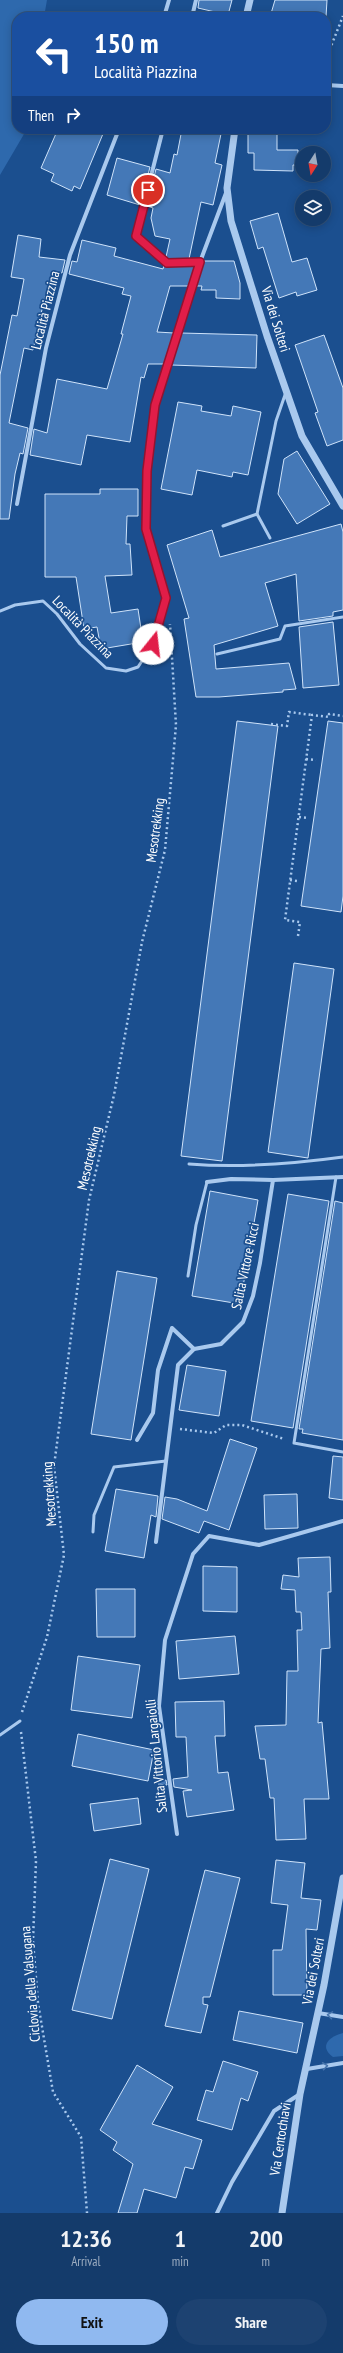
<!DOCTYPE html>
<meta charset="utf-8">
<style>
body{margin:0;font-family:"PT Sans Narrow",sans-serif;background:#1d4271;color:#f1f3f6;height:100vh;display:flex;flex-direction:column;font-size:15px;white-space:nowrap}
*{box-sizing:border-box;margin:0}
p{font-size:13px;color:#9dadc1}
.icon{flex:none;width:22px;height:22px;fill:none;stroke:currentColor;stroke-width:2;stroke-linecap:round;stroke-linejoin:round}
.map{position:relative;height:2213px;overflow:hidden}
.sheet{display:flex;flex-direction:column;background:#143b6b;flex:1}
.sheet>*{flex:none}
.banner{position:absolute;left:12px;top:12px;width:319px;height:122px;border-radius:16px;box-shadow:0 2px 10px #0003,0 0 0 1px #33557e;background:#1a4fa0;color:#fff;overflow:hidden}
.needle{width:26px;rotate:191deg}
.fabs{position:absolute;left:295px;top:146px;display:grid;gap:8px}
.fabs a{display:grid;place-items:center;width:36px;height:36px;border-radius:50%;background:#143b6b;box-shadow:0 2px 10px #0003,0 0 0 1px #33557e;font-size:20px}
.pin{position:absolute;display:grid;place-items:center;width:34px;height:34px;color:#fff;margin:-17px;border:2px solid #fff;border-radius:50%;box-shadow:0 1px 4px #0007}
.me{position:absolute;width:44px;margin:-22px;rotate:16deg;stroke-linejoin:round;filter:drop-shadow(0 0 3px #0008)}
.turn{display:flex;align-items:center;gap:14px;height:84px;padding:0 16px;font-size:18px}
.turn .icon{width:52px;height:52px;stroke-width:2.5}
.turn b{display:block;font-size:28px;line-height:34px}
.then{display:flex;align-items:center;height:38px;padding:0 16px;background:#0003;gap:8px;font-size:15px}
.eta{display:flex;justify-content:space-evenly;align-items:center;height:68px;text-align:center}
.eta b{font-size:24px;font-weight:600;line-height:28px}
.button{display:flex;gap:8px;margin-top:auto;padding:8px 16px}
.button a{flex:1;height:46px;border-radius:24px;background:#90b9f0;color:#111;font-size:16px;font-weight:600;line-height:46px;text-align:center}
.button a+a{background:#1d4271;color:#f1f3f6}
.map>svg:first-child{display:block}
.green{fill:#2e69ad}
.building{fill:#4478b7;stroke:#cfe3fa}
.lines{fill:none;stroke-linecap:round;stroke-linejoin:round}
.path{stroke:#a9c9ee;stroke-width:2.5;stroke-dasharray:2 3;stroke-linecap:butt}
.service{stroke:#a9c9ee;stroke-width:3}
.minor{stroke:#a9c9ee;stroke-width:4}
.tertiary{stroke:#a9c9ee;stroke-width:7}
.oneway{stroke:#4674ac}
.route-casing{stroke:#92132f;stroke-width:10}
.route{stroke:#e11d48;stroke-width:7}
.labels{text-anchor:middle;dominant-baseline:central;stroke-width:3.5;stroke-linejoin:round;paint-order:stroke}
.street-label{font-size:14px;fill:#fff;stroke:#1b4f8f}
</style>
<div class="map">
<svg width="343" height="2213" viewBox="0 0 343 2213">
<rect width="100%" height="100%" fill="#1b4f8f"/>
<g class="green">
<path d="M0,0H47L44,17H17V129H27L0,175Z"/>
<path d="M343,2033V2056L333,2057C318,2046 330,2036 343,2033Z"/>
</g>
<g class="building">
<path d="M199,0H232L228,15L198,8Z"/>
<path d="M275,0H327L326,17H270Z"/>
<path d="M58,129H105L80,189L74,186L72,191L51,181L54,174L41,168Z"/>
<path d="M182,129H222L215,163L222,165L213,205L201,202L189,259H168L166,257L170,239L155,236L151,218L153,208L147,206L156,169L170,173L174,154L177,155Z"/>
<path d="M248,129H277V150H298V165H293V171L254,170V153H248Z"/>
<path d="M117,158L150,167L140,205L107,195Z"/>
<path d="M278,213L292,262L307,258L317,290L297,296L296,292L279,298L263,247L258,249L250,221Z"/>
<path d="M18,235L41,239L39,257L65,260L62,273L56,272L52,297L45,296L33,350L24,348L9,423L28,428L23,454L20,453L15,474L9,519H0V375L12,315L17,316L24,279L11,277Z"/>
<path d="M82,240L116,248L114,256L163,269L164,265L195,266L189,286H170L157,332L174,333L164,364H148L144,378L141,377L130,442L87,435L81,465L30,455L34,429L47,433L57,379L107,389L123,334H121L131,296L122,294L124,288L69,274L72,261L77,262Z"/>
<path d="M204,261H234L240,283V299L216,298V290H201L202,286H196Z"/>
<path d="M181,333L257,335L256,368L171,365Z"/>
<path d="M324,335L343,388V440L327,446L315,413L318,412L295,345Z"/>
<path d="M178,402L202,406L201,411L231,416L233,406L261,412L248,475L233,472L232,477L197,470L192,495L161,489Z"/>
<path d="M297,451L330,504L297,524L278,494L284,459Z"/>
<path d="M100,489H138V516H127L126,544H130L132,575L105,576L111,613L138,609L143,642L101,649L97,627L84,629L76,577H45V494H100Z"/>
<path d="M341,524L343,532V610L333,612V616L299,621L296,574L265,583L278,626L214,645L216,669L289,663L296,689L283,690V692L219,697H196L184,619L189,618L167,545L212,530L220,557Z"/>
<path d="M333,622L339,685L303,688L299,627Z"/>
<path d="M237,721L278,726L222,1161L181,1156Z"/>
<path d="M328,721L343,723V896L341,912L301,906Z"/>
<path d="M294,963L334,969L308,1158L268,1152Z"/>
<path d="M210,1191L258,1200L240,1304L192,1296Z"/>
<path d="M288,1194L329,1201L293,1428L251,1421Z"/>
<path d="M335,1201L343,1203V1440L302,1433L303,1429H299Z"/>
<path d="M117,1271L157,1278L131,1440L91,1434Z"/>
<path d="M187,1365L226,1371L219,1416L179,1410Z"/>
<path d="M230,1439L257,1448L229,1530L204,1521L199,1533L162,1519L165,1497L177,1499L207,1511Z"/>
<path d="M333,1456L343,1457V1500L329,1498Z"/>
<path d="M116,1489L158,1496L156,1517L151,1515L144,1558L105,1551Z"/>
<path d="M297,1494L298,1528L265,1529L264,1495Z"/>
<path d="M330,1557L331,1592H328L330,1648L321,1649L318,1723L322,1722L329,1799H304L306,1839L276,1840L274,1798H270L265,1759H260L255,1726L286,1725L287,1671H298L297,1630H302L301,1612H296L295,1590L281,1589L283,1575L299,1577L298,1558Z"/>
<path d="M203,1566L237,1567V1612L203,1611Z"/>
<path d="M96,1589H135V1637H97Z"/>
<path d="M235,1636L239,1674L179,1679L176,1641Z"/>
<path d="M78,1656L140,1665L132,1718L71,1710Z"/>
<path d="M224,1701L225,1736H215L218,1773L228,1772L234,1810L187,1817L183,1791L192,1790L174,1787L173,1779L188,1777L186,1737H176L175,1702Z"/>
<path d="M78,1734L154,1750L148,1781L72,1766Z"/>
<path d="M166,1780L167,1785L158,1784V1781Z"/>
<path d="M138,1798L141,1824L94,1831L90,1804Z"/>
<path d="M110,1859L149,1869L112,2019L72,2010Z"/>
<path d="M276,1860L305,1863L301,1898L321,1900L317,1930L306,1929L307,1995H273V1950H282L288,1905L271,1903Z"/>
<path d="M205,1870L240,1878L210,1997H203V2004L208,2005L201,2033L165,2026Z"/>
<path d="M239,2011L303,2023L297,2053L233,2040Z"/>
<path d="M223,2061L258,2072L248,2101L241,2098L232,2130L197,2120L206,2090L213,2092Z"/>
<path d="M137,2065L173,2087L152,2124L202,2140L193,2169L185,2167L176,2198L144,2189L137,2213H118L133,2164L113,2150L117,2142L100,2130Z"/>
</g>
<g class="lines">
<g class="path">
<path d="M326,59L343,16"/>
<path d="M271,724L287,726L289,712L312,715"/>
<path d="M306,759L316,760"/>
<path d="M299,817L308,818"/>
<path d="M290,880L297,881"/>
<path d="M298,936L300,922L285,920L312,715L329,717V714L343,716"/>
<path d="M180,1429L214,1433L226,1425H242L284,1439"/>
<path d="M22,1712L47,1637L64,1555L54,1466L89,1200L114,1095L142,942L165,850L176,725L170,624"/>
<path d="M21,1732L36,1861L33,1941L38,2003L53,2092L81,2137L87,2213"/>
</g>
<g class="service">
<path d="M257,514L270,538"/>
<path d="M223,526L257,514L276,421L286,392"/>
<path d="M0,611L15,605L43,601L57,614L80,644L106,668L126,671L138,667L153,644L166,598"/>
<path d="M217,654L280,639L285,626L343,617"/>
<path d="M189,1164C240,1168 292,1164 343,1157"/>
<path d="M336,1177L294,1443L343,1452"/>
<path d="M188,1276L196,1225L207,1182"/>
<path d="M93,1532L94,1515L114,1467L166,1461"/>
<path d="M0,1735L20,1721"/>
</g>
<g class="minor">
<path d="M164,17L169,0"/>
<path d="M192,17L196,0"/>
<path d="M326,85L343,86"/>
<path d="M163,129L136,235L167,263L200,262"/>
<path d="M17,504L46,348L70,255L119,129"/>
<path d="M166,598L146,529L147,471L155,405L200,262L226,193"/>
<path d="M207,1182L231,1179L273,1180L343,1177"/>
<path d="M137,1440L153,1413L158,1370L172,1328L194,1349"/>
<path d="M156,1542L178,1365L194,1349L221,1344L243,1322L253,1296L260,1263L273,1180"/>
<path d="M177,1834L159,1706L165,1640L193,1554L209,1536L259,1545L343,1521"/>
<path d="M318,2013L343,2017"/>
<path d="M307,2069L343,2063"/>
<path d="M217,2213L232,2182L274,2111L300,2094"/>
</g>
<g class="tertiary">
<path d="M246,17L250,0"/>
<path d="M235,129L227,188L231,221L267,336L302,436L343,506"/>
<path d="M282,2213L300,2094L324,1985L343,1878"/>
</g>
</g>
<defs><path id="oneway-chevron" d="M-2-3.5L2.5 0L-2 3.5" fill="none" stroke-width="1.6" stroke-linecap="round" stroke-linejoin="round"/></defs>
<g class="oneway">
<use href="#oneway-chevron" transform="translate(330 2015) rotate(-171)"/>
<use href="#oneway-chevron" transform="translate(325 2066) rotate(-8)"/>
</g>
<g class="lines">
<defs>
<path id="route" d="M148,190L136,236L167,263L200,262L155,405L147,471L146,529L166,598L153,644"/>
</defs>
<use href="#route" class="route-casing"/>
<use href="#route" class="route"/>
</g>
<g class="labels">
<g class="street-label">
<text transform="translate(45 310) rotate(-76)">Località Piazzina</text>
<text transform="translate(276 319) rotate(73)">Via dei Solteri</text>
<text transform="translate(83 627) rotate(46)">Località Piazzina</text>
<text transform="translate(155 830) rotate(-82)">Mesotrekking</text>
<text transform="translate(89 1158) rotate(-77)">Mesotrekking</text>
<text transform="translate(245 1266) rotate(-78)">Salita Vittore Ricci</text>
<text transform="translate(49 1494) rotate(-94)">Mesotrekking</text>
<text transform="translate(156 1756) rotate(-96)">Salita Vittorio Largaiolli</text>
<text transform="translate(313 1971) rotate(-79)">Via dei Solteri</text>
<text transform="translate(30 1984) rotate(-95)">Ciclovia della Valsugana</text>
<text transform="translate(280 2139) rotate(-81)">Via Centochiavi</text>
</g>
</g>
</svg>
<div class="fabs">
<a><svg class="needle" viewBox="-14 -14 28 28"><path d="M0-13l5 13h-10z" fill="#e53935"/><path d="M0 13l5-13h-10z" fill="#9dadc1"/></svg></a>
<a><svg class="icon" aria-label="layers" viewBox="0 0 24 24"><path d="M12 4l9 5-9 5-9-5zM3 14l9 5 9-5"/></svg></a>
</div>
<div class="pin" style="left:148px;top:190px;background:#d93025"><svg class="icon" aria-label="arrive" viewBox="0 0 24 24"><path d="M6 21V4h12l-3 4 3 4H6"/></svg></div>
<svg class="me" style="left:153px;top:644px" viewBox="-20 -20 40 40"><circle r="19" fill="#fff"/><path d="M0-13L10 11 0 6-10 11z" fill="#e11d48"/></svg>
<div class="banner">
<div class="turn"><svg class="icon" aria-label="left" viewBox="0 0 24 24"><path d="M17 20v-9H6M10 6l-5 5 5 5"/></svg><div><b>150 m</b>Località Piazzina</div></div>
<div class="then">Then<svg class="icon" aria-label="right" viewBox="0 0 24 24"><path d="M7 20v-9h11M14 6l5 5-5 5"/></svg></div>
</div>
</div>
<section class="sheet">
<div class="eta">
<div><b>12:36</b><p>Arrival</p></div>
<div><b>1</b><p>min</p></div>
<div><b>200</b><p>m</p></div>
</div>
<div class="button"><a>Exit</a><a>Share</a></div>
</section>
